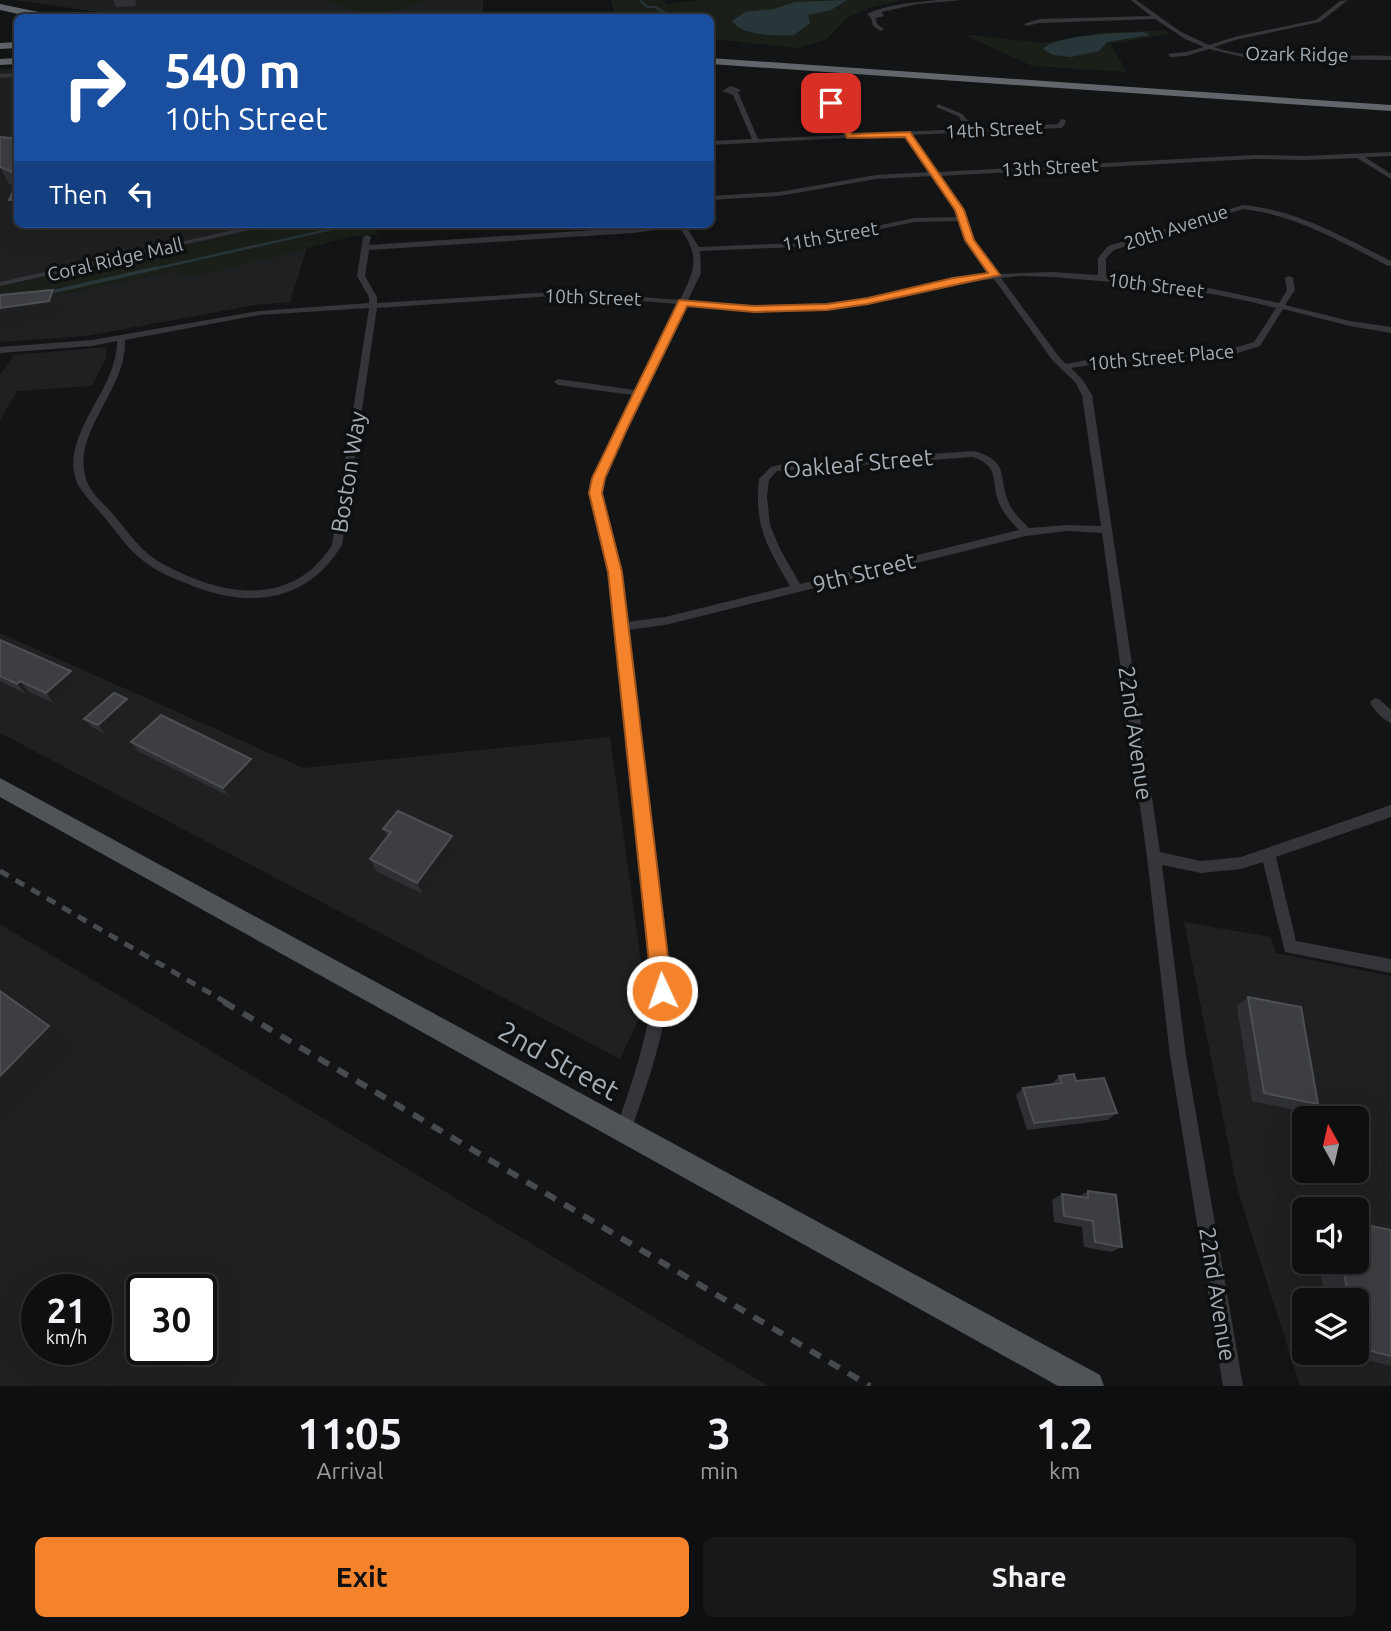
<!DOCTYPE html>
<style>
body{margin:0;font-family:Ubuntu,sans-serif;background:#171819;color:#f1f3f6;height:100vh;display:flex;flex-direction:column;font-size:26px;white-space:nowrap}
*{box-sizing:border-box;margin:0}
p{font-size:23px;color:#9b9c9f}
.icon{flex:none;width:38px;height:38px;fill:none;stroke:currentColor;stroke-width:2;stroke-linecap:round;stroke-linejoin:round}
.map{position:relative;height:1386px;overflow:hidden}
.drawer{display:flex;flex-direction:column;background:#0e0f10;flex:1}
.drawer>*{flex:none}
.hud{position:absolute;left:14px;top:14px;width:700px;height:214px;border-radius:10px;box-shadow:0 7px 28px #0002,0 0 0 2px #2e2f30;background:#1a4fa0;color:#fff;overflow:hidden}
.needle{width:46px;rotate:352deg}
.controls{position:absolute;left:1292px;top:1106px;display:grid;gap:14px}
.controls a{display:grid;place-items:center;width:77px;height:77px;border-radius:10px;background:#0e0f10;box-shadow:0 7px 28px #0002,0 0 0 2px #2e2f30;font-size:35px}
.speed{position:absolute;left:21px;top:1274px;display:flex;gap:14px;font-size:35px;font-weight:700;text-align:center}
.speed>*{display:grid;place-content:center;width:91px;height:91px;border-radius:50%;background:#0e0f10;box-shadow:0 7px 28px #0002,0 0 0 2px #2e2f30;line-height:1}
.speed small{font-size:18px;font-weight:400}
.speed .limit{border:4px solid #111;border-radius:10px;background:#fff;color:#111}
.pin{position:absolute;display:grid;place-items:center;width:60px;height:60px;color:#fff;margin:-30px;border-radius:14px;box-shadow:0 4px 10px #0006}
.me{position:absolute;width:77px;margin:-38px;rotate:357deg;stroke-linejoin:round;filter:drop-shadow(0 0 5px #0008)}
.turn{display:flex;align-items:center;gap:24px;height:147px;padding:0 35px;font-size:32px}
.turn .icon{width:91px;height:91px;stroke-width:2.5}
.turn b{display:block;font-size:49px;line-height:60px}
.then{display:flex;align-items:center;height:66px;padding:0 35px;background:#0003;gap:14px;font-size:26px}
.eta{display:flex;justify-content:space-evenly;align-items:center;height:119px;text-align:center}
.eta b{font-size:42px;font-weight:600;line-height:49px}
.action{display:flex;gap:14px;margin-top:auto;padding:14px 35px}
.action a{flex:1;height:80px;border-radius:10px;background:#f4832c;color:#111;font-size:28px;font-weight:600;line-height:80px;text-align:center}
.action a+a{background:#171819;color:#f1f3f6}
.map>svg:first-child{display:block}
.built{fill:#1f2022;fill-rule:evenodd}
.green{fill:#1a2019}
.water{fill:#293639}
.lines{fill:none;stroke-linecap:round;stroke-linejoin:round}
.stream-far2{stroke:#293639;stroke-width:2}
.stream-far1{stroke:#293639;stroke-width:2.5}
.stream{stroke:#293639;stroke-width:3.5}
.street{fill:#34363a;fill-rule:evenodd}
.primary{fill:#505459;fill-rule:evenodd}
.highway{fill:#60666b;fill-rule:evenodd}
.rail-far1{stroke:#474b4f;stroke-width:5;stroke-dasharray:10 8;stroke-linecap:butt}
.rail{stroke:#474b4f;stroke-width:6;stroke-dasharray:12 10;stroke-linecap:butt}
.wall{fill:#2f3033}
.shaded-wall{fill:#1e1f21}
.building{fill:#3c3e41;stroke:#4c5053;stroke-width:2}
.route{fill:#f4832c;stroke:#9f551d;stroke-width:2}
.labels{text-anchor:middle;dominant-baseline:central;stroke-width:7;stroke-linejoin:round;paint-order:stroke}
.far-street-label{font-size:19px;fill:#a5aeb6;stroke:#0e0f10}
.street-label{font-size:23px;fill:#a5aeb6;stroke:#0e0f10}
.near-street-label{font-size:28px;fill:#a5aeb6;stroke:#0e0f10}
</style>
<div class="map">
<svg width="1391" height="1386" viewBox="0 0 1391 1386">
<rect width="100%" height="100%" fill="#131415"/>
<g class="built">
<path d="M15,0H483V17H132Z"/>
<path d="M17,68L18,224H286L0,287V70Z"/>
<path d="M307,247L290,302L255,305L86,336L0,342V303L49,297L178,268Z"/>
<path d="M106,347V358L92,386L17,391L0,420V375L14,355Z"/>
<path d="M0,633L303,768L610,737L642,969V1012L620,1059L0,733Z"/>
<path d="M1184,922L1270,937L1276,953L1391,976V1386H1300L1237,1188ZM1304,1118H1356V1171H1304ZM1304,1209H1356V1262H1304ZM1304,1300H1356V1353H1304Z"/>
<path d="M0,924L768,1386H0ZM37,1290H96V1349H37ZM142,1290H201V1349H142Z"/>
</g>
<g class="green">
<path d="M327,0H427C391,15 363,18 327,0Z"/>
<path d="M611,0H663L667,4L699,0H903L869,8L848,17L827,39L798,48L711,39L710,18L615,17Z"/>
<path d="M1165,30L1169,34L1110,44L1127,72L1032,66L963,34L1042,43L1100,33Z"/>
<path d="M286,224H384L378,226L377,235L350,237L219,271L177,278L178,272H173L49,297L0,303V287Z"/>
</g>
<g class="water">
<path d="M847,0L831,10L808,15L810,23L794,35C778,36 741,36 732,21L745,12L774,9L795,2Z"/>
<path d="M1144,32L1150,35L1107,42L1099,51L1071,57L1053,55L1043,49C1058,34 1121,33 1144,32Z"/>
</g>
<g class="lines">
<path class="stream-far2" d="M640,0L647,7H655L675,18"/>
<path class="stream-far1" d="M149,270L354,224"/>
<path class="stream" d="M51,292L157,268"/>
<g class="street">
<path d="M939,0H962L917,4L882,12L884,16L876,18L877,24L884,29L881,31L873,26L871,18L867,14C887,4 916,2 939,0Z"/>
<path d="M1131,0H1136L1181,32L1209,45L1234,37L1316,20L1340,1L1348,0L1320,22L1235,40L1214,47C1267,65 1335,53 1391,56V60L1267,59L1243,57L1209,49L1186,56L1170,57L1168,54L1186,52L1204,47L1185,39L1155,19L1039,23L1027,26L1024,24L1039,19L1151,16Z"/>
<path d="M18,73V77L0,78V74Z"/>
<path d="M731,86L741,90L738,92L758,139L845,135L828,103L833,95L836,97L834,103L851,134L968,129L958,116L936,107L938,104L962,114L975,128L1058,124L1061,119L1066,120L1064,126L1061,128L911,135L937,172L1254,155L1304,156L1391,152V156L1365,157L1391,174V179L1357,158L1304,160L1254,159L939,176L966,213L973,240L998,274L1052,272L1098,275V258L1108,246L1243,205C1297,210 1343,237 1391,261V266H1388C1342,242 1296,215 1243,209L1114,250L1106,258V275L1209,288L1279,303L1287,290L1285,278L1289,276L1293,278L1295,290L1285,305L1350,321L1391,327V333L1350,326L1283,309L1260,346L1238,353L1097,364L1071,368L1082,379L1092,395L1160,852L1201,861L1241,857L1391,805V817L1276,857L1296,941L1391,959V973L1285,952L1263,862L1241,869L1201,873L1162,865L1186,1056L1243,1386H1223L1170,1056L1147,857L1102,533L1067,531L1026,536L665,625L628,630L670,966C669,1024 650,1076 631,1131L629,1137L623,1139L617,1137L615,1131C634,1077 653,1024 654,966L610,572L591,493L592,481L632,395L558,385L554,382L558,379L635,390L678,304L568,295L377,308L342,545C306,604 247,609 188,584C173,578 157,572 145,562C130,552 120,536 109,523C99,510 87,499 78,485C56,437 118,391 117,341L92,346L0,353V347L92,340L259,311L369,303V297L357,276L363,237L367,235L371,237L369,245L684,224L699,247L796,243L914,218L959,217L933,176L876,179L779,196L710,200V196L779,192L876,175L930,172L905,135L710,145V141L752,139L733,95L722,91ZM961,221L965,240L990,275C939,282 889,296 837,303C787,309 737,305 688,300L701,273L700,251L796,247L914,222ZM679,227C701,257 695,269 680,300L568,291L377,303V297L365,276L369,250L633,233ZM1020,276C1047,276 1075,279 1100,281C1160,286 1217,292 1276,308L1254,342L1234,348L1097,358L1066,364L1059,357L1001,278ZM994,279L1053,361L1075,382L1082,395L1101,526L1067,525L1029,528C1021,520 1012,512 1008,501C998,474 1009,461 974,451L783,464L771,467L759,479C754,527 767,546 790,586L665,617L627,622L620,572L601,493L602,481L625,429L685,305C737,310 789,315 840,307C892,300 942,284 994,279ZM369,308L332,545C299,598 243,599 190,577C177,571 163,565 152,557C136,545 125,528 113,514C102,502 88,491 85,475C74,429 127,389 125,340L259,315ZM973,457C1001,467 990,480 999,503C1003,513 1011,522 1019,530L800,584L780,549L770,525L767,497L769,480L777,471Z"/>
<path d="M261,224H275L0,286V282Z"/>
<path d="M1376,698L1380,700L1391,710V723C1383,720 1374,710 1370,703L1372,700Z"/>
</g>
<path class="primary" d="M0,778L1100,1375L1104,1386H1058L0,797Z"/>
<g class="highway">
<path d="M0,4L53,15L57,18H37L0,10Z"/>
<path d="M18,42V48L0,49V43Z"/>
<path d="M18,58V64L0,65V59Z"/>
<path d="M710,58L1391,105V111L710,64Z"/>
</g>
<path class="rail-far1" d="M0,871L227,1003"/>
<path class="rail" d="M224,1002L870,1386"/>
</g>
<g class="wall">
<path d="M113,0H142L137,6L116,7Z"/>
<path d="M0,137L11,138L18,137V216L9,200L15,186L9,184L0,185Z"/>
<path d="M0,640L79,681L54,703L29,692L26,694L0,681Z"/>
<path d="M127,699L134,708L105,734L92,727L84,719Z"/>
<path d="M131,742L257,768L229,796L138,751Z"/>
<path d="M383,829L452,836L457,849L423,894L376,871L370,859L388,837Z"/>
<path d="M1248,997L1318,1104L1304,1112L1252,1101L1237,1006Z"/>
<path d="M1059,1076L1076,1081L1117,1113L1108,1120L1027,1130L1016,1095L1023,1088L1052,1084Z"/>
<path d="M1088,1191L1122,1247L1111,1252L1084,1247L1082,1227L1054,1222L1052,1200L1062,1194L1078,1197Z"/>
<path d="M1391,1230V1366L1338,1353H1356V1300H1325L1319,1262H1356Z"/>
</g>
<g class="shaded-wall">
<path d="M135,0H142L137,6Z"/>
<path d="M0,167L9,184L0,185Z"/>
<path d="M18,199V216L9,200Z"/>
<path d="M53,290L63,307L59,319L12,325L0,330V308Z"/>
<path d="M71,671L79,681L54,703L46,693Z"/>
<path d="M20,681L29,692L26,694L17,684Z"/>
<path d="M127,699L134,708L105,734L98,725Z"/>
<path d="M251,759L257,768L229,796L223,788Z"/>
<path d="M452,836L457,849L423,894L417,883Z"/>
<path d="M0,989L78,1045L0,1127Z"/>
</g>
<g class="building">
<path d="M0,137L11,138L18,137V174L0,167Z"/>
<path d="M18,180V199L9,200Z"/>
<path d="M53,290L49,301L0,308V295Z"/>
<path d="M0,640L71,671L46,693L20,681L17,684L0,676Z"/>
<path d="M114,693L127,699L98,725L84,719Z"/>
<path d="M161,715L251,759L223,788L131,742Z"/>
<path d="M398,811L452,836L417,883L370,859L391,832L383,829Z"/>
<path d="M0,991L49,1026L0,1076Z"/>
<path d="M1248,997L1301,1007L1318,1104L1264,1093Z"/>
<path d="M1074,1074L1076,1081L1104,1078L1117,1113L1034,1123L1023,1088L1062,1083L1059,1076Z"/>
<path d="M1088,1191L1116,1195L1122,1247L1095,1242L1093,1221L1064,1216L1062,1194L1088,1198Z"/>
<path d="M1356,1223L1391,1230V1356L1359,1348L1356,1336V1300H1349L1342,1262H1356Z"/>
</g>
<path class="route" d="M828,101H834L852,134L910,132L964,210L974,240L1000,275L868,304L827,310L754,312L687,306L627,429L605,478L602,493L622,572L672,991L669,998L662,1001L655,998L652,991L608,572L589,493L592,478L679,300L754,306L827,304L868,298L953,278L988,273L965,240L955,210L905,137L847,138Z"/>
<g class="labels">
<g class="far-street-label">
<text transform="translate(1297 54) rotate(1)">Ozark Ridge</text>
<text transform="translate(994 129) rotate(-3)">14th Street</text>
<text transform="translate(1050 167) rotate(-3)">13th Street</text>
<text transform="translate(1176 227) rotate(-18)">20th Avenue</text>
<text transform="translate(830 236) rotate(-10)">11th Street</text>
<text transform="translate(115 259) rotate(-13)">Coral Ridge Mall</text>
<text transform="translate(1156 285) rotate(7)">10th Street</text>
<text transform="translate(593 297) rotate(2)">10th Street</text>
<text transform="translate(1161 357) rotate(-5)">10th Street Place</text>
</g>
<g class="street-label">
<text transform="translate(858 463) rotate(-5)">Oakleaf Street</text>
<text transform="translate(348 472) rotate(-81)">Boston Way</text>
<text transform="translate(864 572) rotate(-14)">9th Street</text>
<text transform="translate(1136 733) rotate(82)">22nd Avenue</text>
<text transform="translate(1218 1294) rotate(81)">22nd Avenue</text>
</g>
<g class="near-street-label">
<text transform="translate(559 1060) rotate(29)">2nd Street</text>
</g>
</g>
</svg>
<div class="controls">
<a><svg class="needle" viewBox="-14 -14 28 28"><path d="M0-13l5 13h-10z" fill="#e53935"/><path d="M0 13l5-13h-10z" fill="#9b9c9f"/></svg></a>
<a><svg class="icon" aria-label="sound" viewBox="0 0 24 24"><path d="M4 9h4l5-4v14l-5-4H4zM17 9q2 3 0 6"/></svg></a>
<a><svg class="icon" aria-label="layers" viewBox="0 0 24 24"><path d="M12 4l9 5-9 5-9-5zM3 14l9 5 9-5"/></svg></a>
</div>
<div class="speed"><div>21<small>km/h</small></div><div class="limit">30</div></div>
<div class="pin" style="left:831px;top:103px;background:#d93025"><svg class="icon" aria-label="arrive" viewBox="0 0 24 24"><path d="M6 21V4h12l-3 4 3 4H6"/></svg></div>
<svg class="me" style="left:662px;top:991px" viewBox="-20 -20 40 40"><circle r="17" fill="#f4832c" stroke="#fff" stroke-width="3"/><path d="M0-11L8 9 0 5-8 9z" fill="#fff"/></svg>
<div class="hud">
<div class="turn"><svg class="icon" aria-label="right" viewBox="0 0 24 24"><path d="M7 20v-9h11M14 6l5 5-5 5"/></svg><div><b>540 m</b>10th Street</div></div>
<div class="then">Then<svg class="icon" aria-label="left" viewBox="0 0 24 24"><path d="M17 20v-9H6M10 6l-5 5 5 5"/></svg></div>
</div>
</div>
<section class="drawer">
<div class="eta">
<div><b>11:05</b><p>Arrival</p></div>
<div><b>3</b><p>min</p></div>
<div><b>1.2</b><p>km</p></div>
</div>
<div class="action"><a>Exit</a><a>Share</a></div>
</section>
